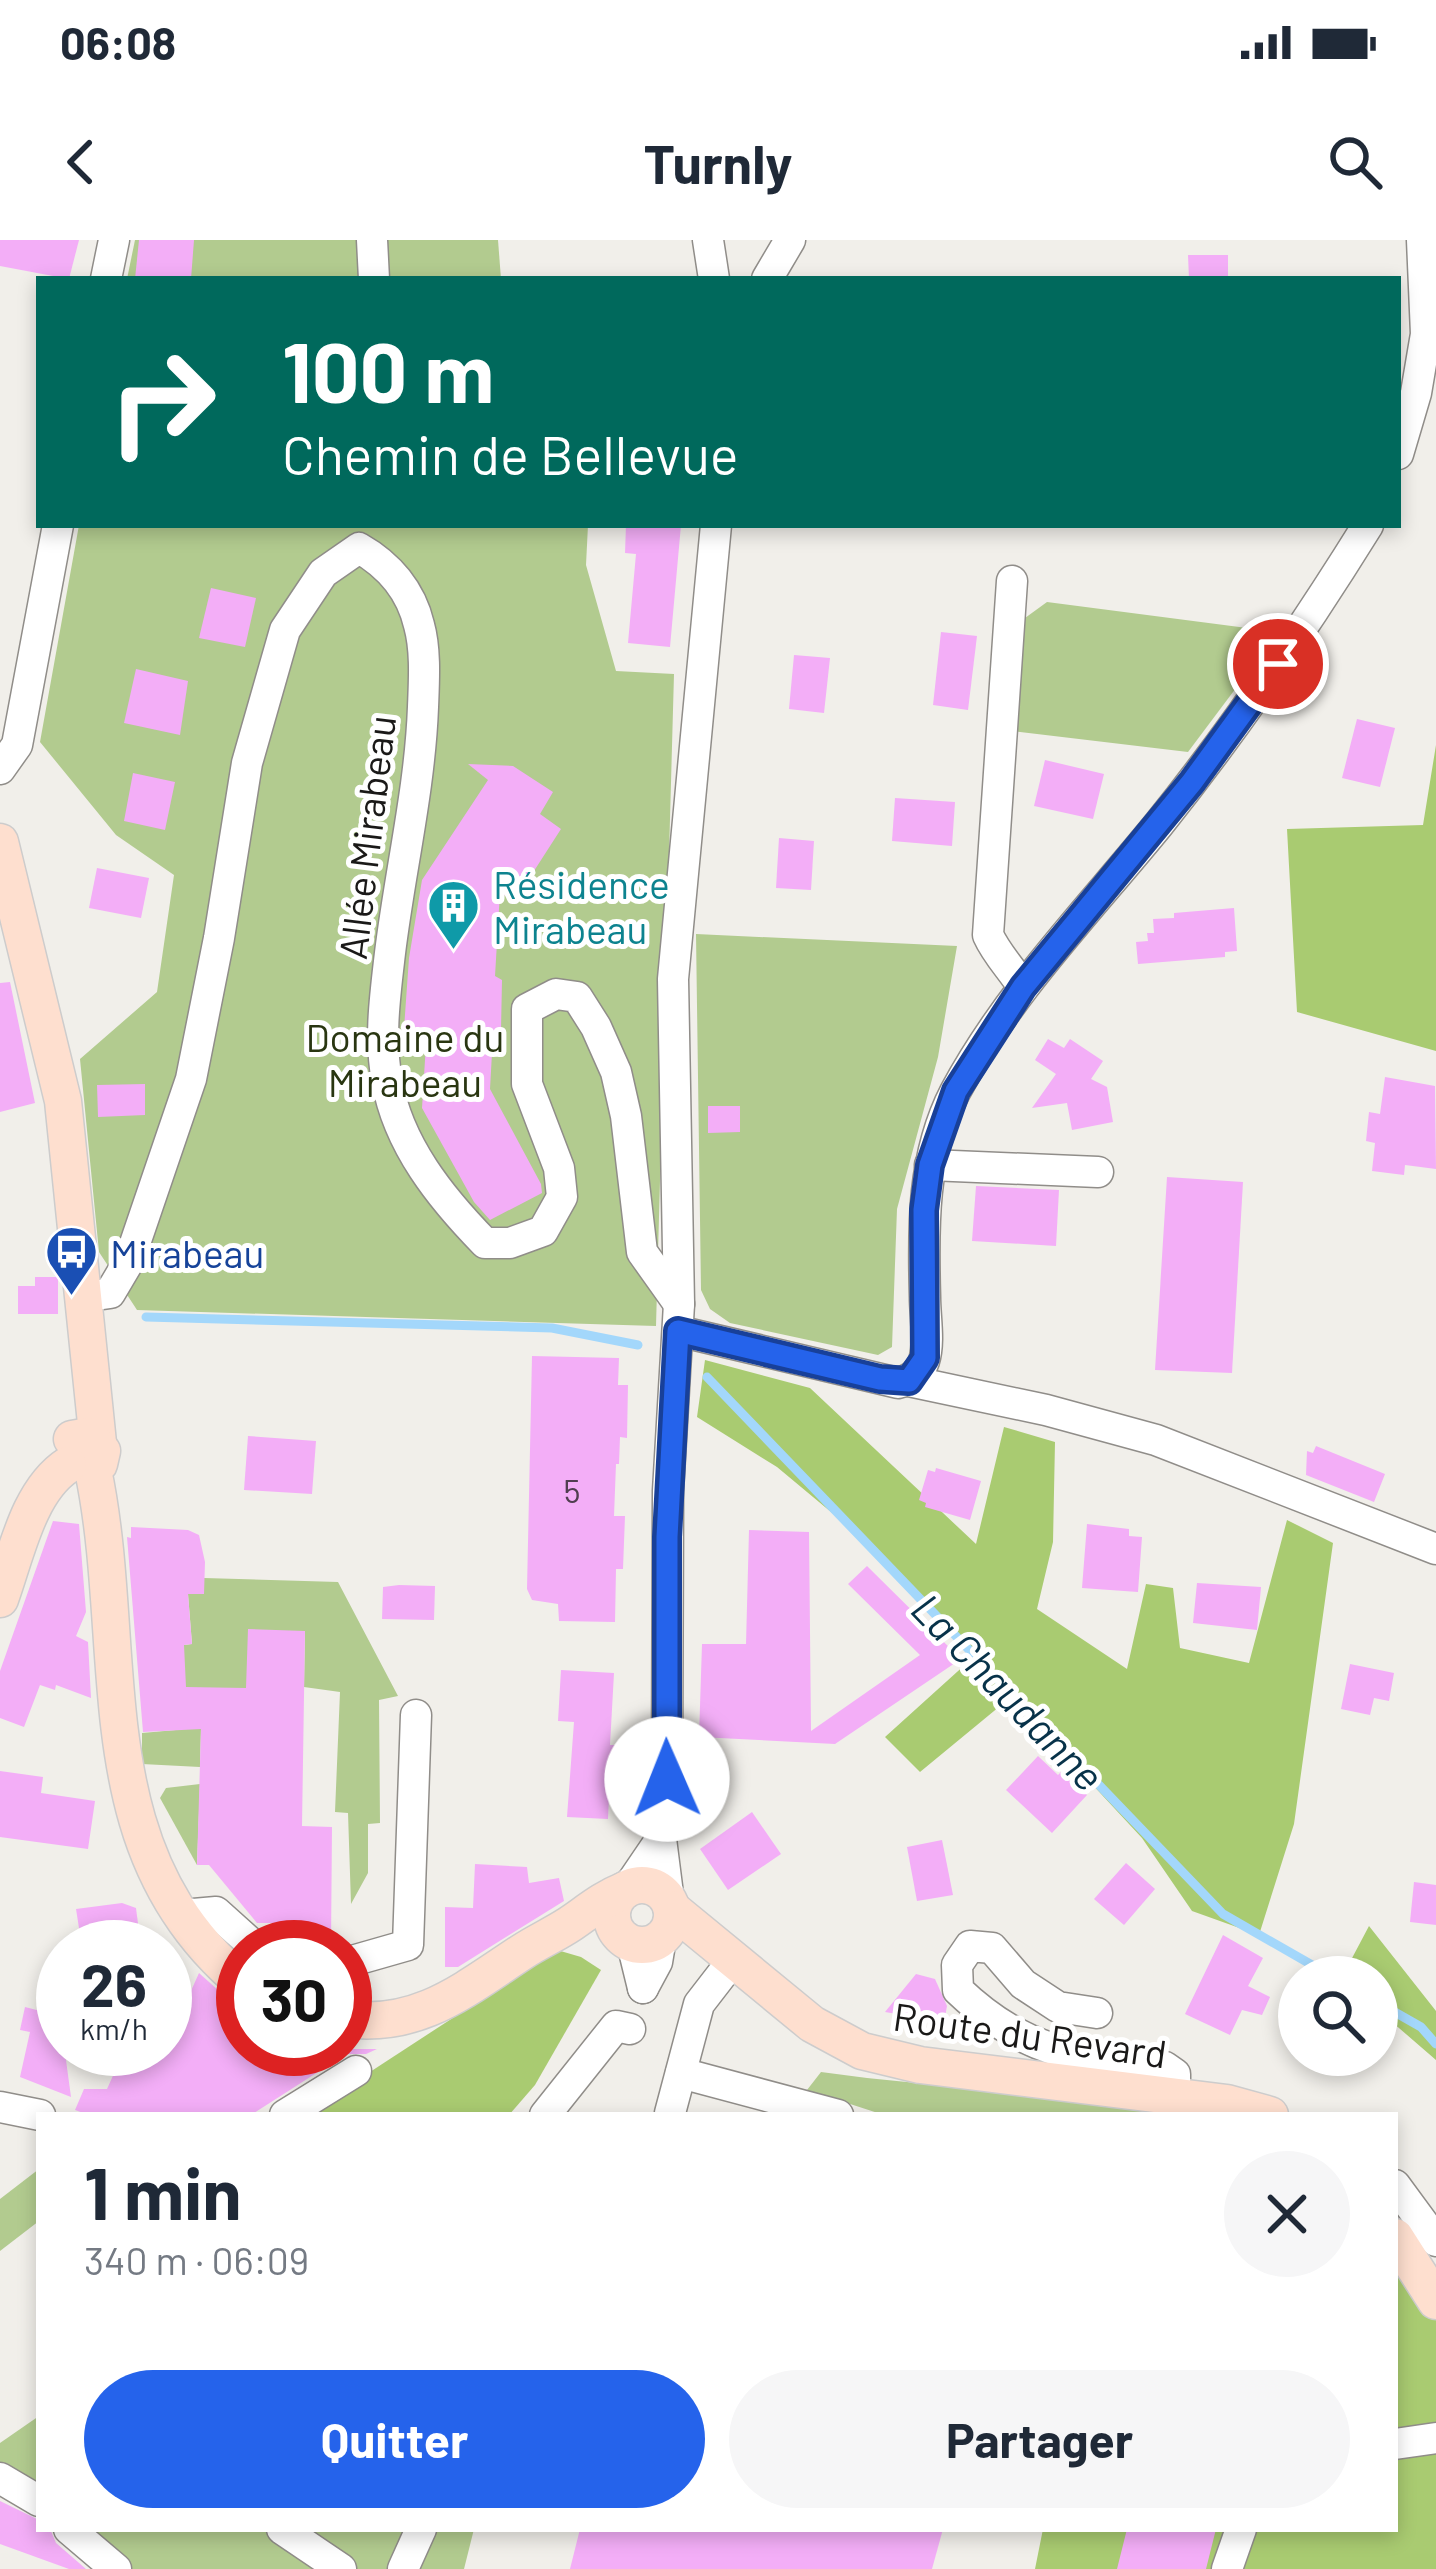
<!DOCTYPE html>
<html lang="fr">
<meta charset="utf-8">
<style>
body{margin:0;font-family:Barlow,sans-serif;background:#f6f6f7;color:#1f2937;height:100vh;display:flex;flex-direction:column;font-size:45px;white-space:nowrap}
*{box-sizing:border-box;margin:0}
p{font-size:39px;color:#747a83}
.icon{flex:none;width:66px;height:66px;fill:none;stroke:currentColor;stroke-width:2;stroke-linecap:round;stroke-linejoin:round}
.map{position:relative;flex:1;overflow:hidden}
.drawer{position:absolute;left:36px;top:1872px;width:1362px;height:420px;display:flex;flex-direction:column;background:#fff;border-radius:0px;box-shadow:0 6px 18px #0003}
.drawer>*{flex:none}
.banner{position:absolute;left:36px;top:36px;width:1365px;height:252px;border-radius:0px;box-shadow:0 6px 18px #0003;background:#00695c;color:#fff;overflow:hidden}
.buttons{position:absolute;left:1278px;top:1716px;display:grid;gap:24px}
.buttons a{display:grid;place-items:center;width:120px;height:120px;border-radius:50%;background:#fff;box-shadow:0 6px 18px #0003;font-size:60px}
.speed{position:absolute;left:36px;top:1680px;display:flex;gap:24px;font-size:60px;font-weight:700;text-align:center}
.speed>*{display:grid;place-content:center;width:156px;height:156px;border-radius:50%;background:#fff;box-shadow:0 6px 18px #0003;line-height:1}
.speed small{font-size:30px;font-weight:400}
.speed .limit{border:18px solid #d22;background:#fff;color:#111}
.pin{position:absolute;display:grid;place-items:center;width:102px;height:102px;color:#fff;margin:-51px;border:6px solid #fff;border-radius:50%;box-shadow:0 3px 12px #0007}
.me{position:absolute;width:132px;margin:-66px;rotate:359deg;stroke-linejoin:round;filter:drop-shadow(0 0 9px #0008)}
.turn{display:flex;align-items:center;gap:42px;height:252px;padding:0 48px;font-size:54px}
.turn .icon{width:156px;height:156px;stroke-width:2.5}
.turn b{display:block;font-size:84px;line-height:102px}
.round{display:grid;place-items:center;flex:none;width:126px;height:126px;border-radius:63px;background:#f6f6f7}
.overview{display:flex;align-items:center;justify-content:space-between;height:204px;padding:0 48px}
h1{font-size:72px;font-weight:700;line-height:90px}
.primary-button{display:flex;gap:24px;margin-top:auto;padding:24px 48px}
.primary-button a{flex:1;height:138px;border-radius:72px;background:#2563eb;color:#fff;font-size:48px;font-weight:700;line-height:138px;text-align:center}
.primary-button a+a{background:#f6f6f7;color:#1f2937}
.status{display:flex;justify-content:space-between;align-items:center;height:84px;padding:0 60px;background:#fff;direction:ltr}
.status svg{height:33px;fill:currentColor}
header{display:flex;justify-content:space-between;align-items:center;height:156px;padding:0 48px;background:#fff;font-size:54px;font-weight:700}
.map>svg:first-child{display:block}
.green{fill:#b2cb8f}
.forest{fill:#a9cb71}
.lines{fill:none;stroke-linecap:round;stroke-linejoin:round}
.stream{stroke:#a3d7fb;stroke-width:9}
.building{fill:#f3aef7}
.minor-casing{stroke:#908d89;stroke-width:33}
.major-casing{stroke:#cdcccc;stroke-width:39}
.minor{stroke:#fff;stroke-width:30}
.major{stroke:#fedfcf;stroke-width:36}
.route-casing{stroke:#184099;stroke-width:30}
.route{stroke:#2563eb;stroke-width:21}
.labels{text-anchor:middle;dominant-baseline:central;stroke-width:10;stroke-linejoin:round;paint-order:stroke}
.number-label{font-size:33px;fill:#503e50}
.street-label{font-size:39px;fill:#1a1918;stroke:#fff}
.culture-label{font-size:39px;fill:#0d838f;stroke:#fff;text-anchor:start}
.park-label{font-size:39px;fill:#293611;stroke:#fff}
.transit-label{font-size:39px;fill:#164399;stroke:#fff;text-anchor:start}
.water-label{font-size:42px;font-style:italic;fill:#073249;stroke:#fff}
</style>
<div class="status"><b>06:08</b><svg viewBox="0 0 49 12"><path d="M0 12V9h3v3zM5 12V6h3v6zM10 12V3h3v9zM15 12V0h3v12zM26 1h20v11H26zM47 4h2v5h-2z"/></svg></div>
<header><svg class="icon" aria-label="back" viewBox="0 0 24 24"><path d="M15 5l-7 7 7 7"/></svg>Turnly<svg class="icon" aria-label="search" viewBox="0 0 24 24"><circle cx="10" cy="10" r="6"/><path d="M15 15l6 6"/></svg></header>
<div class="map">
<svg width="1436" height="2329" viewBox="0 0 1436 2329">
<rect width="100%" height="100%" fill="#f1efea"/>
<g class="green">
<path d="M135,0H498L501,39H127Z"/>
<path d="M79,285H588L586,325L616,431L674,434L656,1086L137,1070L99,1012L80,819L157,752L174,635L116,595L40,502Z"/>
<path d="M1047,362L1278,392L1188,512L1012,491L1025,378Z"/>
<path d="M696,694L957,706L938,817L897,969L892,1107L878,1115L730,1083L710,1069L701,1050Z"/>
<path d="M204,1338L338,1342L398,1456L379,1460L380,1583L368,1584V1633L351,1664L348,1573L335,1572L340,1452L304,1447L305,1392L246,1448H202L200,1527L142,1524V1493L176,1490L184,1405L192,1404L188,1354H204Z"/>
<path d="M200,1544L197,1625L160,1558L166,1548Z"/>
<path d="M821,1832L867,1838L1165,1868L1158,1875H884L807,1850Z"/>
<path d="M39,1929V1981L0,2011V1959Z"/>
<path d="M39,2176V2249L0,2225V2203Z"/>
<path d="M79,2289H474L464,2329H129Z"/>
</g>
<g class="forest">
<path d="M1436,505V811L1297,772L1287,589L1423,585Z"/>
<path d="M705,1120L810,1148L976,1304L1004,1187L1055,1202L1053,1302L1037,1369L1127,1429L1146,1344L1173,1348L1180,1408L1249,1423L1287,1280L1333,1303L1294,1584L1259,1695L1192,1671L1142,1598L1011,1457L920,1532L885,1497L978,1413L849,1287L777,1227L697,1177Z"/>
<path d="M1369,1686L1436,1771V1820L1377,1769V1737H1342Z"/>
<path d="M557,1710L581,1717L601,1730L535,1845L509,1875H304Z"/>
<path d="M1395,2011L1436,2077V2329H1035L1043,2289H1395Z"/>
</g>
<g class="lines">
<g class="stream">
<path d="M146,1077L552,1088L638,1105"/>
<path d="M707,1137L1223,1674L1333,1737"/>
<path d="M1377,1762L1421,1787L1436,1804"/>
</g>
</g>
<g class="building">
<path d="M0,0H79L69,39L0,26Z"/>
<path d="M139,0H194L191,39H135Z"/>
<path d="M1188,15H1228V39H1189Z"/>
<path d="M626,285H681L670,407L628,403L636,314L625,313Z"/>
<path d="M211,348L256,358L245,407L199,398Z"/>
<path d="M941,392L977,396L968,470L933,465Z"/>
<path d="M794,415L830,418L824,473L789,469Z"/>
<path d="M136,429L188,441L180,495L124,483Z"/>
<path d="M1357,479L1395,488L1380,547L1342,538Z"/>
<path d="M1045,520L1104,534L1093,579L1034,566Z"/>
<path d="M468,524L513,526L553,552L540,574L561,589L514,662L500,652L495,736L502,740L501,790L493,795L490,849L541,944L542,953L490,980L474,962L422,868L426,804L403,803L409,718L422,640L488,540Z"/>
<path d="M133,533L175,542L165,590L124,581Z"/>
<path d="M895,558L955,562L952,606L892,601Z"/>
<path d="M779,598L814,601L811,650L776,648Z"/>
<path d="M97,628L149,638L141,678L89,668Z"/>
<path d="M1234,668L1237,711L1225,712V717L1138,724L1136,702L1148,701L1147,693H1154L1153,679L1174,678V673Z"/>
<path d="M10,742L35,863L0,872V743Z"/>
<path d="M1048,799L1064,808L1070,799L1103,821L1091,839L1107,847L1113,882L1072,890L1067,863L1032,868L1056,834L1035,820Z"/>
<path d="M1385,837L1435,846L1436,929L1405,925L1404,935L1372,931L1375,903L1366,901L1369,872L1380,874Z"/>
<path d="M145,844V875L98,877L97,845Z"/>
<path d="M708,866H740V892L708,893Z"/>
<path d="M1167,937L1243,942L1232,1133L1155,1130Z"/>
<path d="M976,946L1059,950L1056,1006L972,1001Z"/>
<path d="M35,1037H58V1074H18V1046H35Z"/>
<path d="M532,1116L619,1118L618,1145H628L627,1198L620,1197L619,1224H616L614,1276H625L623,1329H616L615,1382L559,1381L558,1364L532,1360L527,1349Z"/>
<path d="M248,1196L316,1201L312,1254L244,1250Z"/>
<path d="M1316,1206L1385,1234L1374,1262L1306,1235L1307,1211L1313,1213Z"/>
<path d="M936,1228L981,1241L970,1280L925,1267L926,1263L919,1260L928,1230L935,1232Z"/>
<path d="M53,1281L79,1284L86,1372L76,1396L88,1402L91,1458L56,1445L55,1450L40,1445L24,1487L0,1478V1431Z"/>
<path d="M1087,1284L1129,1289V1296L1142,1297L1138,1352L1082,1348Z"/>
<path d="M131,1287L188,1290L199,1295L205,1322L204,1354H188L192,1404L184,1405L186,1447L246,1448L248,1389L305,1391L302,1586L332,1587L331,1704L274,1703V1683H257L209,1625H197L201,1489L143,1492L127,1297L131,1298Z"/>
<path d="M749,1290L809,1292L811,1491L920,1415L848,1344L867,1326L961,1419L835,1504L699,1497L702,1404H746Z"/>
<path d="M1197,1343L1261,1347L1257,1390L1193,1383Z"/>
<path d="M399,1345L435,1346L434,1380L382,1379L383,1347Z"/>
<path d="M1350,1424L1394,1433L1389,1461L1374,1458L1370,1475L1341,1469Z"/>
<path d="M561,1430L614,1433L610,1505H625L623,1535L610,1534L608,1579L567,1577L574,1482L558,1481Z"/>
<path d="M1038,1516L1058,1535L1062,1531L1087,1555L1052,1593L1006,1550Z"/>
<path d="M0,1531L43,1537L41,1553L95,1561L88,1609L0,1597Z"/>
<path d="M752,1572L781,1614L728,1650L700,1609Z"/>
<path d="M942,1600L953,1655L917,1661L907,1607Z"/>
<path d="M1126,1623L1155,1649L1124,1685L1094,1659Z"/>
<path d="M475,1624L527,1627L529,1643L559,1638L564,1661L458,1727H445V1667L473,1668Z"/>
<path d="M1414,1642L1436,1645V1685L1410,1682Z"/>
<path d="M122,1663L136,1668L141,1707H82L76,1669Z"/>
<path d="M1223,1695L1263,1718L1248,1746L1270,1757L1262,1775L1242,1770L1230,1795L1185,1774Z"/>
<path d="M199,1733L228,1759L243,1766V1809H377L366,1814H346L251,1875H89L75,1870L84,1849H107L125,1809H165Z"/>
<path d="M916,1734L935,1739L947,1766L944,1782L885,1772Z"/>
<path d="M25,1767L60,1776L71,1857L20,1837L30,1792L20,1790Z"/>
<path d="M0,2261L39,2280V2289H50L56,2303L86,2329H69L0,2304Z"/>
<path d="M580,2289H943L932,2329H570Z"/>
<path d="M1127,2289H1216L1206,2329H1117Z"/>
</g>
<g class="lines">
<defs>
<g id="minor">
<path d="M372,0L374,39"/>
<path d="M708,0L714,39"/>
<path d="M106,39L114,0"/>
<path d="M767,39L790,0"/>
<path d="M1398,214L1416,153L1426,94L1422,0"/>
<path d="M1012,341L988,695C997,715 1011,728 1023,747"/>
<path d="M0,529L17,505L58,285"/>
<path d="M930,925L1098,932"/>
<path d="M82,1057L110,1053L129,1021L191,839L219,698L247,523L285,390L323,333L359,308C389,325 411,351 419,385C426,410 424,441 423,467C420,549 400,631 390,713C385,756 379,798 387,841C398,905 441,958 485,1003H510L543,991L562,957L559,928L527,844V769L556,754L577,757L596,787L616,832L626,876L642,1012L679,1064"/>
<path d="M678,1091L898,1143C910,1140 920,1133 924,1121C930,1102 925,1077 925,1057C923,987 922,916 955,852C1008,753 1089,670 1159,584C1235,489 1304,388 1368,285"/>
<path d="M909,1141L1046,1170L1156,1200L1436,1309"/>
<path d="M661,1599L669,1662"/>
<path d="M627,1649L661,1599L667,1539L668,1251L679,1064L673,739L716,285"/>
<path d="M182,1675L216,1672L255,1707"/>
<path d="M632,1703L643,1748"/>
<path d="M345,1723L408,1705L416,1475"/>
<path d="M643,1748L657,1722L661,1698"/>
<path d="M1097,1773L1058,1767L1023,1744L992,1708L970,1706L957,1725L958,1750C1025,1814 1077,1818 1165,1827L1175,1834V1857"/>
<path d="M681,1833L838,1875"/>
<path d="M0,1867L40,1875"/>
<path d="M670,1873L699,1764L733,1720"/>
<path d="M285,1875L356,1831"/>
<path d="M545,1875L616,1786L630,1789"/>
<path d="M1395,1945L1436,2001"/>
<path d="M1395,2204L1436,2198"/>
<path d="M0,2238L39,2261"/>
<path d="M69,2289L116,2329"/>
<path d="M282,2289L341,2329"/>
<path d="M403,2329L421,2289"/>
<path d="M1227,2329L1241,2289"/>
</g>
<g id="major">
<path d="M0,602L63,861L98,1203"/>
<path d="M72,1199L89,1196L102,1211L99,1224L93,1230C131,1410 81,1609 243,1743"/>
<path d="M0,1359C16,1315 28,1251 68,1225"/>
<circle cx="642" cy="1675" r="30"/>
<path d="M672,1669L812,1784L862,1811L920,1825L1227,1863L1270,1875"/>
<path d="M345,1779C418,1789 464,1750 522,1712C537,1702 555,1694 570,1684C589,1671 603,1659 625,1650"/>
<path d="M1395,1997L1436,2061"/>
</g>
</defs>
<use href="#minor" class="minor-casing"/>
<use href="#major" class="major-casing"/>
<use href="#minor" class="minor"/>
<use href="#major" class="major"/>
</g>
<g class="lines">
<defs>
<path id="route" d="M667,1539V1297L678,1091L880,1139L909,1141L925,1118L924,970L930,925L956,851L1023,747L1192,542L1278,424"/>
</defs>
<use href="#route" class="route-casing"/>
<use href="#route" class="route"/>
</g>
<defs>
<symbol id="building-pin" viewBox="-11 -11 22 30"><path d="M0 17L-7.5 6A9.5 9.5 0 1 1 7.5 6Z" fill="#0f9aa8" stroke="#fff"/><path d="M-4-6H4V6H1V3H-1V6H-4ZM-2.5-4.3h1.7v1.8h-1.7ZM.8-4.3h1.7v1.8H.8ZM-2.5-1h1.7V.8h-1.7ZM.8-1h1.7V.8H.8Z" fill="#fff"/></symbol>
<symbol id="bus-pin" viewBox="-11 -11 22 30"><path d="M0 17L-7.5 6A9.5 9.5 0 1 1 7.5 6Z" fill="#1a4fb4" stroke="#fff"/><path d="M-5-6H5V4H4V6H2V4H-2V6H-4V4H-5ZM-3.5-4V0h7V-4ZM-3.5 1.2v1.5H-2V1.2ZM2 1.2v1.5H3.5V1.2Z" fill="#fff"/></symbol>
</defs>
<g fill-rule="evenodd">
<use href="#building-pin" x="424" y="636" width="59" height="81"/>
<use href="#bus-pin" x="42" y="982" width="59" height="81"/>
</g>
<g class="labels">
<g class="number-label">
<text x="572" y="1250">5</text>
</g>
<g class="street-label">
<text transform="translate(366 597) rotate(-83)">Allée Mirabeau</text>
<text transform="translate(1030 1794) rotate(8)">Route du Revard</text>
</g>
<g class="culture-label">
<text x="493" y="643">Résidence<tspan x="493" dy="45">Mirabeau</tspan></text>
</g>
<g class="park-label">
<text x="405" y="796">Domaine du<tspan x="405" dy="45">Mirabeau</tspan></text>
</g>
<g class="transit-label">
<text x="110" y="1012">Mirabeau</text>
</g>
<g class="water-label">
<text transform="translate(1009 1451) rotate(46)">La Chaudanne</text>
</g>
</g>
</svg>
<div class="buttons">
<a><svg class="icon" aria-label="search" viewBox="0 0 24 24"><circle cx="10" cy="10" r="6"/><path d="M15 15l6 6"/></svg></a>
</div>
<div class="speed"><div>26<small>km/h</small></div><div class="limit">30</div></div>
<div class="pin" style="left:1278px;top:424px;background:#d93025"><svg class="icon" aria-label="arrive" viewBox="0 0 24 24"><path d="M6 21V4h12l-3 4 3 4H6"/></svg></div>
<svg class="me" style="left:667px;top:1539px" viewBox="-20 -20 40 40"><circle r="19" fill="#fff"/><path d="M0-13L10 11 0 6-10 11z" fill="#2563eb"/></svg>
<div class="banner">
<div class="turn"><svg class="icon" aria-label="right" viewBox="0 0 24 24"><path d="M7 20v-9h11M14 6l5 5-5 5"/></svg><div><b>100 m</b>Chemin de Bellevue</div></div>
</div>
<section class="drawer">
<div class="overview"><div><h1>1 min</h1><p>340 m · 06:09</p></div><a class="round"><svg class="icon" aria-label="close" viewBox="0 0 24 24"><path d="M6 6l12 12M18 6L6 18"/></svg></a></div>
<div class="primary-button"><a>Quitter</a><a>Partager</a></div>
</section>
</div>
